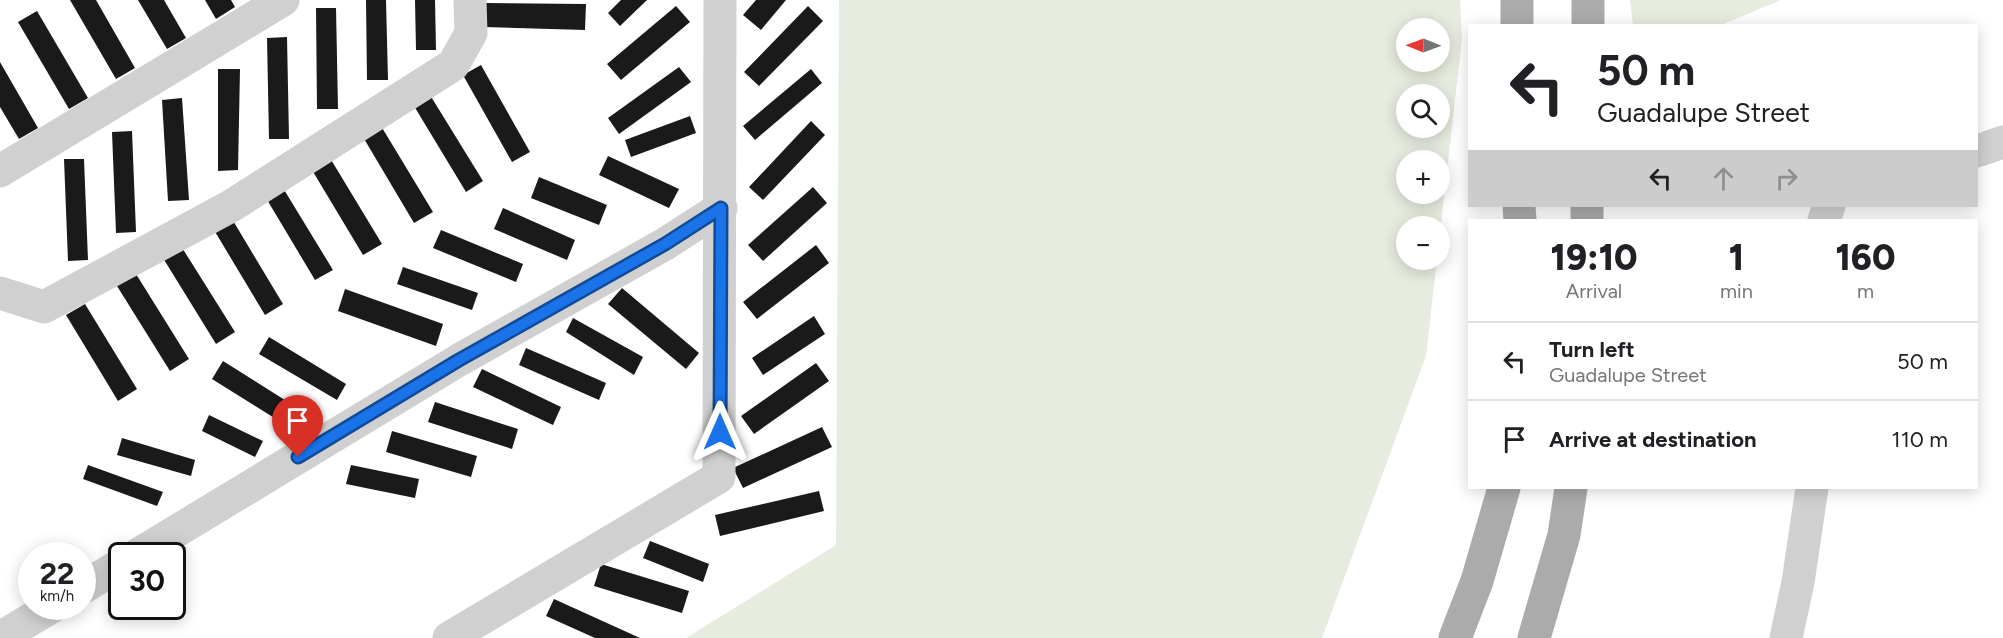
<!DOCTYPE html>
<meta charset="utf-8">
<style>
body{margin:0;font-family:Figtree,sans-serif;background:#f6f6f6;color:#202124;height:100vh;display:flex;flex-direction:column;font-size:22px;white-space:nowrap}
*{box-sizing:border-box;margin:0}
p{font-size:20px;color:#757577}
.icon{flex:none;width:33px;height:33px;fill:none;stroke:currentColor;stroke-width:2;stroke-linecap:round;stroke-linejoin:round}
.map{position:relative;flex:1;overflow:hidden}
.side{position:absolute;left:1468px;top:219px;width:510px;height:270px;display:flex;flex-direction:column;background:#fff;border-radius:0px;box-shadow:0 3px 15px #0003}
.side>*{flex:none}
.guide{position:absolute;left:1468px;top:24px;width:510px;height:183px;border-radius:0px;box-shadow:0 3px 15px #0003;background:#fff;color:#202124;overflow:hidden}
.needle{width:39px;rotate:271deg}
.fabs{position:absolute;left:1396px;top:18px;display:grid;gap:12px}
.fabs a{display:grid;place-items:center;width:54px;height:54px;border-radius:50%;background:#fff;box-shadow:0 3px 15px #0003;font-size:30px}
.speed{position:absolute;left:18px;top:542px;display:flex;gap:12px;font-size:30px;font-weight:700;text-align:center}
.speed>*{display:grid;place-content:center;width:78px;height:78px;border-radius:50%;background:#fff;box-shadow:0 3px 15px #0003;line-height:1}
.speed small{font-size:15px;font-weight:400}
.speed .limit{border:3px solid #111;border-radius:9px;background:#fff;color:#111}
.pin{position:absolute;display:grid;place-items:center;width:51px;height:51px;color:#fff;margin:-62px -26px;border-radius:50% 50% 50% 0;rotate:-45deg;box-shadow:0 0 6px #0007}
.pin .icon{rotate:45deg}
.me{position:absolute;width:66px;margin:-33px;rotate:0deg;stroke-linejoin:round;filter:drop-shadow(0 0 4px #0008)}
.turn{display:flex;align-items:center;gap:21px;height:126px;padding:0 30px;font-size:27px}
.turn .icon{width:78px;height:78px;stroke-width:2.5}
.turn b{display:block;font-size:42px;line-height:51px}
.lanes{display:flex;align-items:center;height:57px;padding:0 30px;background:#0003;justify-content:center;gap:30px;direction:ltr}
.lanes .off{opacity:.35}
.eta{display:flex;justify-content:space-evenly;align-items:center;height:102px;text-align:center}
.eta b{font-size:36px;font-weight:800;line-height:42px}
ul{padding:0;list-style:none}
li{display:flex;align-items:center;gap:18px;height:78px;padding:0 30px;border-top:2px solid #e0e0e0}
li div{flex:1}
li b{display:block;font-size:22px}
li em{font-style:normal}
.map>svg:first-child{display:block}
.green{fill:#e6ecdf;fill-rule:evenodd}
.building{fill:#1a1a1a}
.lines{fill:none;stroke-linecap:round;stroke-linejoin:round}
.minor{stroke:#d0d0d0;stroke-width:33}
.major{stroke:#ababab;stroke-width:33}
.route-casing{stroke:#114b97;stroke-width:15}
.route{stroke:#1a73e8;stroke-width:10}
</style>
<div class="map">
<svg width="2003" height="638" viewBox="0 0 2003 638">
<rect width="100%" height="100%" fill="#fff"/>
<g class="green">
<path d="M839,0H1460L1462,39L1440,232V226H1407V260H1437L1426,356L1322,638H686L836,545ZM1407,28H1440V62H1407ZM1407,94H1440V128H1407ZM1407,160H1440V194H1407Z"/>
<path d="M1630,0H1781L1721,25H1633Z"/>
</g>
<g class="building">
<path d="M70,0H96L135,68L116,79Z"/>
<path d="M138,0H164L186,38L167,49Z"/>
<path d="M205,0H231L235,7L216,19Z"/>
<path d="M366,0H386L388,80H367Z"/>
<path d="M415,0H435L436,50H416Z"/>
<path d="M621,0H647L620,26L608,13Z"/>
<path d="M756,0H786L761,30L743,15Z"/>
<path d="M486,3L586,4L585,30L484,27Z"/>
<path d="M676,6L690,22L621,80L607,64Z"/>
<path d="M808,6L823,21L759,86L744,72Z"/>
<path d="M316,8H336L338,109H317Z"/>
<path d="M37,11L88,98L69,109L18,22Z"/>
<path d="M287,37L289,139H269L267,38Z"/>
<path d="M0,62L38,128L19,139L0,107Z"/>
<path d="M481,65L530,152L512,162L463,75Z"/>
<path d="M679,67L691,82L619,134L608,118Z"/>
<path d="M218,69H240L238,170L218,171Z"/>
<path d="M811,69L822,83L755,140L743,126Z"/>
<path d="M430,95L483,181L466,192L414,106Z"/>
<path d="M182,98L189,200L168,201L162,100Z"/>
<path d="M690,116L696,133L631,157L625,140Z"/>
<path d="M811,121L825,135L763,200L749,187Z"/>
<path d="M381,126L433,212L414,223L363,137Z"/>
<path d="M132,131L136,232L116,233L112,132Z"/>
<path d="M608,156L679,189L669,208L599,175Z"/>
<path d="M330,158L382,244L363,255L312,170Z"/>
<path d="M64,159H84L88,260L68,261Z"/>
<path d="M539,177L607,205L599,225L531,198Z"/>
<path d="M813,187L827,203L763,261L748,245Z"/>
<path d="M283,188L333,270L315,280L266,198Z"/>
<path d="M503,208L575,240L567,260L494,229Z"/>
<path d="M232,219L283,304L265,315L214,230Z"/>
<path d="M441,230L523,264L516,282L433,248Z"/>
<path d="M816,245L829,263L757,319L743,302Z"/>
<path d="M181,246L235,332L216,344L163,258Z"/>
<path d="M403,267L478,293L472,310L397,284Z"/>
<path d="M136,274L189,359L170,371L117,286Z"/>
<path d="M622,288L699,353L686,369L608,304Z"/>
<path d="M345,289L443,324L436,346L338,311Z"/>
<path d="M85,304L137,389L118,401L66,315Z"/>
<path d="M814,316L825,334L763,375L752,358Z"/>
<path d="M573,318L643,357L634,375L566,332Z"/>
<path d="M269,337L346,384L337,400L259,354Z"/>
<path d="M526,348L606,383L599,400L519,365Z"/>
<path d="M223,361L307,414L297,432L212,379Z"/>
<path d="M816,363L829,381L754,434L741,416Z"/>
<path d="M482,369L561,407L553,425L473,387Z"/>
<path d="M435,402L518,429L512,449L428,422Z"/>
<path d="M209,415L263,441L255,457L202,431Z"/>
<path d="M822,427L832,447L743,488L733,468Z"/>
<path d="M392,431L477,456L471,477L386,452Z"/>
<path d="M122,438L195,460L191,476L117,455Z"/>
<path d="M88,465L163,492L157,506L83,479Z"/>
<path d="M351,465L419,479L415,498L346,484Z"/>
<path d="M819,491L824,511L720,536L715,515Z"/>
<path d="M650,541L709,564L703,582L643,558Z"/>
<path d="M601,564L689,591L682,613L594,586Z"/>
<path d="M554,599L640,638H595L546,616Z"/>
</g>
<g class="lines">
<g class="minor">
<path d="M1977,151L2003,142"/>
<path d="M0,171L283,0"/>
<path d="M1824,220L1829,206"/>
<path d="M0,293L44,307L231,206L453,65L471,33L470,0"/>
<path d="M137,555L459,360L665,244L721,208"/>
<path d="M82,588L122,564"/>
<path d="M0,638L53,606"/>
<path d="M449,638L719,477L720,0"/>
<path d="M1786,638L1798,582L1812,488"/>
</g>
<g class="major">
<path d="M1517,0V26"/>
<path d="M1588,26V0"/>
<path d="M1519,206L1520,220"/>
<path d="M1587,220V206"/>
<path d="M1455,638L1477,581L1504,488"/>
<path d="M1534,638L1564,535L1571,488"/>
</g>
</g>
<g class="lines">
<defs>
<path id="route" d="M298,457L459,360L665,244L721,208L720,432"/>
</defs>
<use href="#route" class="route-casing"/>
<use href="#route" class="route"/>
</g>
</svg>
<div class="fabs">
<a><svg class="needle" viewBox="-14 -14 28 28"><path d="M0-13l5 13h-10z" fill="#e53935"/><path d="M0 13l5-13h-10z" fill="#757577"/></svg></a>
<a><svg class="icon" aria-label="search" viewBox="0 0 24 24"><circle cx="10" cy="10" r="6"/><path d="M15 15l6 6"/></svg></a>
<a>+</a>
<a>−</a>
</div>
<div class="speed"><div>22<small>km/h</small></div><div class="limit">30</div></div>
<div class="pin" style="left:298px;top:457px;background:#d93025"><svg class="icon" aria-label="arrive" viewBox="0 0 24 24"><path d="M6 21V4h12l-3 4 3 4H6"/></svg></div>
<svg class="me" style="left:720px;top:432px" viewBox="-20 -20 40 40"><path d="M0-17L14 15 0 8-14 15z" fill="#1a73e8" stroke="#fff" stroke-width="4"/></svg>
<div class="guide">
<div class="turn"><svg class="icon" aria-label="left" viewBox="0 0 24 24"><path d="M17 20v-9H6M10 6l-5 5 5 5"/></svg><div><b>50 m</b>Guadalupe Street</div></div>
<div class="lanes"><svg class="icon" aria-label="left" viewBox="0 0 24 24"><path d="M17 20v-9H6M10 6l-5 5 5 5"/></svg><svg class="icon off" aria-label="ahead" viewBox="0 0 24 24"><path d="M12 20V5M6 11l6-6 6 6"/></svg><svg class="icon off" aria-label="right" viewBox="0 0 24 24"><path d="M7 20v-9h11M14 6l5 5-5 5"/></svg></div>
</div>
<section class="side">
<div class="eta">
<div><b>19:10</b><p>Arrival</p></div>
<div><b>1</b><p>min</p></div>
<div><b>160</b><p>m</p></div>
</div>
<ul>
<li><svg class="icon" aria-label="left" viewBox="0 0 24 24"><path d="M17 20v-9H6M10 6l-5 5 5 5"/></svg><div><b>Turn left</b><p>Guadalupe Street</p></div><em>50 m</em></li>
<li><svg class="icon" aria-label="arrive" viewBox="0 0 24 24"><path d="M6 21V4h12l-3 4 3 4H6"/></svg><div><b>Arrive at destination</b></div><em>110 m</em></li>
</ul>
</section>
</div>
